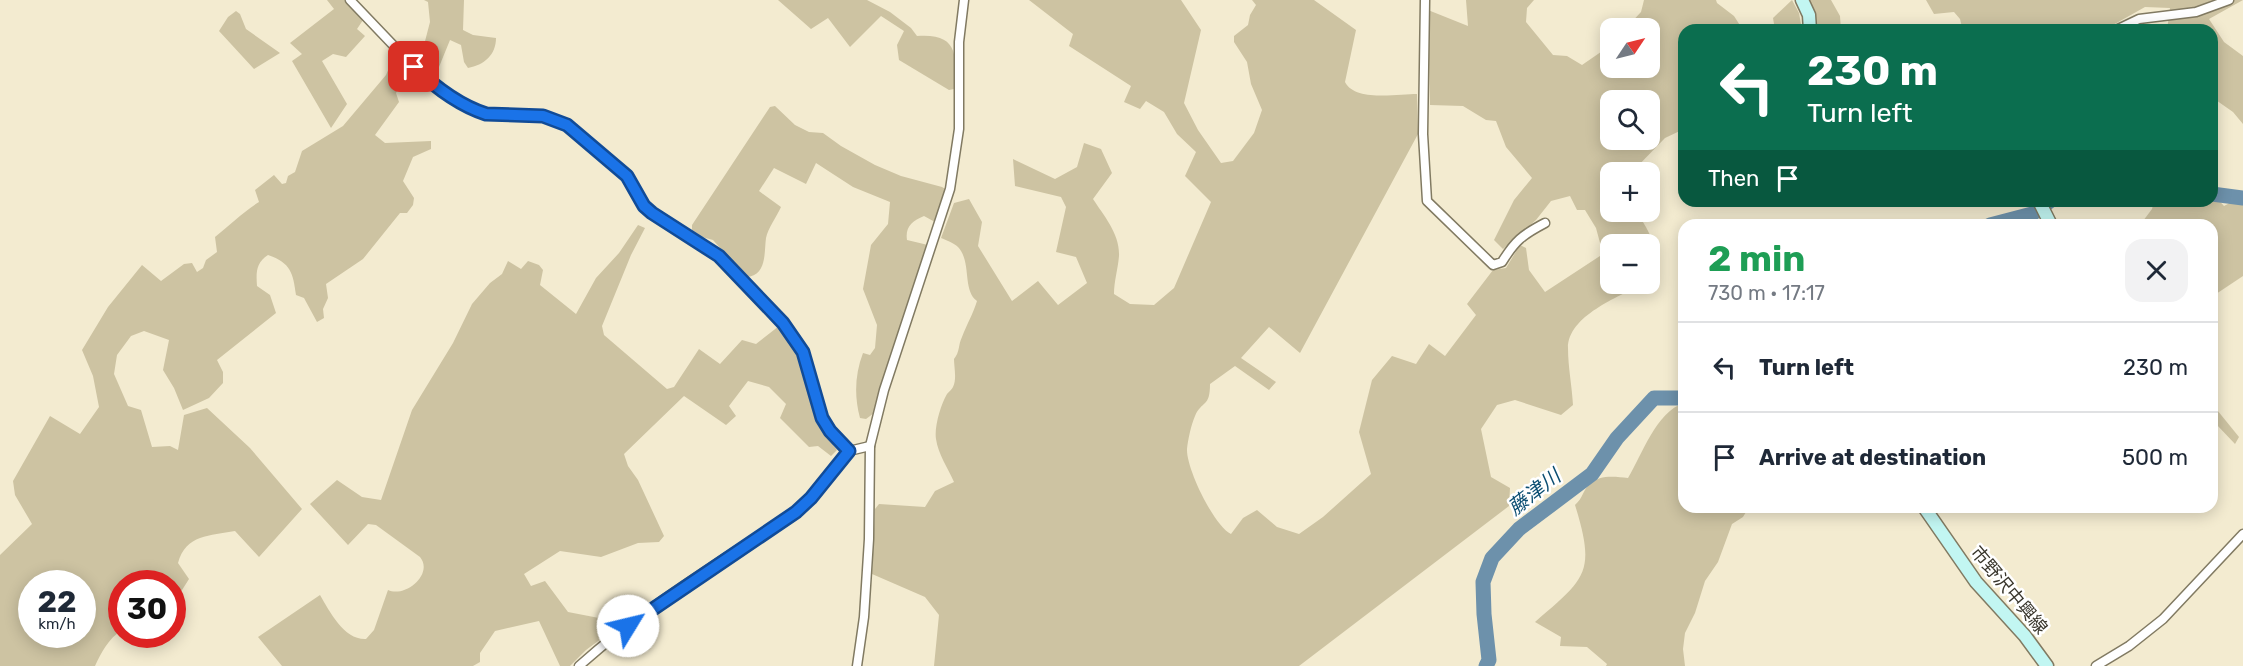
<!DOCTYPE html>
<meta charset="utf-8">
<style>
body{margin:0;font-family:Rubik,"Noto Sans JP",sans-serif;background:#f2f2f3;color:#1f2937;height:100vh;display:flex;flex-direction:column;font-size:22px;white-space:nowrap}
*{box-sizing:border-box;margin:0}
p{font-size:20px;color:#747a83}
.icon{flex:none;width:33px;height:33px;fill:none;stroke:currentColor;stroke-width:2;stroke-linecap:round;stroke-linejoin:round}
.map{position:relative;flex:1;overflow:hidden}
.sheet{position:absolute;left:1678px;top:219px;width:540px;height:294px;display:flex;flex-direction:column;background:#fff;border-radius:18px;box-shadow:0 3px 15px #0003}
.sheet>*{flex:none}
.guide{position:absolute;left:1678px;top:24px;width:540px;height:183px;border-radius:18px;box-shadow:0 3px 15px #0003;background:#0b6e4f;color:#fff;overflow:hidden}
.needle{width:39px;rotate:55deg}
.buttons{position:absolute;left:1600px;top:18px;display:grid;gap:12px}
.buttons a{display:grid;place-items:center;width:60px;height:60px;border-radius:12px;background:#fff;box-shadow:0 3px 15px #0003;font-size:30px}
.speed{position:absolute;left:18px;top:570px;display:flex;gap:12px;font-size:30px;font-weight:700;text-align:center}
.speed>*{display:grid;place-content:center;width:78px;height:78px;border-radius:50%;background:#fff;box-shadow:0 3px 15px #0003;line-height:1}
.speed small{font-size:15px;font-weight:400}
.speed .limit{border:9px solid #d22;background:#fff;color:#111}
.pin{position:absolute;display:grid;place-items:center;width:51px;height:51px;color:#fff;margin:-26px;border-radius:12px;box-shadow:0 3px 9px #0006}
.me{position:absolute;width:66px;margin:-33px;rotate:54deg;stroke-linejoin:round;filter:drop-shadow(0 0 4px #0008)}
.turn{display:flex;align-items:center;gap:21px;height:126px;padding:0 30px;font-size:27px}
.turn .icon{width:78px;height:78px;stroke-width:2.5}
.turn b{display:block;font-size:42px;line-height:51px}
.then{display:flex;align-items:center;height:57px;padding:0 30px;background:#0003;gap:12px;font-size:22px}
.round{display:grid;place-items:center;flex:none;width:63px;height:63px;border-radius:18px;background:#f2f2f3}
.head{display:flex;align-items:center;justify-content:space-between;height:102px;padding:0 30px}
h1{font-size:36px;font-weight:700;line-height:45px;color:#1e9e55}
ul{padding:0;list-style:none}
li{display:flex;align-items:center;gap:18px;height:90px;padding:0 30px;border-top:2px solid #e0e1e3}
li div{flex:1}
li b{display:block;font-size:22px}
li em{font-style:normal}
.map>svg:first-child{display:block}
.green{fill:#cdc3a2;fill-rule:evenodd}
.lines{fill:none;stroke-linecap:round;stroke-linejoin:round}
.river{stroke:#6d91ab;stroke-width:15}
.minor-casing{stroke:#817a62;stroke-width:11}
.secondary-casing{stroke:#817a62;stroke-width:15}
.minor{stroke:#fff;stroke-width:8}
.secondary{stroke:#c2f6f2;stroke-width:12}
.route-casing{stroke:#114b97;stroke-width:15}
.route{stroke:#1a73e8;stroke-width:10}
.labels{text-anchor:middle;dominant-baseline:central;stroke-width:5;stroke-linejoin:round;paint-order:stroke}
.street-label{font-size:18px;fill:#39362c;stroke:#fff}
.water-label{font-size:20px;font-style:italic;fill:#0b4e72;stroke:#fff}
</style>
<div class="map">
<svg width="2243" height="666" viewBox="0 0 2243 666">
<rect width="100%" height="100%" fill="#f3ebd0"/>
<g class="green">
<path d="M327,0H345L363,20L357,29L365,36L346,57L333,54L322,61L347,104L331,128L292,61L302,54L290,43L334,9Z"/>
<path d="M424,0H464L463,30L473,35L496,38C496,55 484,65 468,68L464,62L461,45L450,40L439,67L432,71L425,66L424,45L430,22L428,2Z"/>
<path d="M778,0H867L890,12L911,28L917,36C959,33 957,56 954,89L949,90L899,60L897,45L904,31L881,16L850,47L828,18L811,29Z"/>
<path d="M1029,0H1181L1201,30L1184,103L1198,130L1221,163L1233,161L1254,133L1262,110L1251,84L1247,62L1234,42V36L1248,25L1250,15L1256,5L1252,0H1314L1356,30L1345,82C1355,102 1398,94 1417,94L1418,134L1300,353L1269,327L1241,358L1276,382L1269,390L1235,366L1210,384C1210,408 1202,400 1195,416C1191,425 1188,440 1187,449C1186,468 1214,526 1231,534L1243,518L1257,510L1277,527L1299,534L1323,517L1371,474L1359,432L1372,380L1392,356L1416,364L1429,344L1445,356L1476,315L1467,304L1493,270L1506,268L1520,245L1526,248L1529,270L1545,292L1603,254L1596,228L1585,210H1577L1570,196L1551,201L1536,220L1503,249L1494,240L1514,200L1532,178L1506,147L1496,121L1486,120L1463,106L1430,105L1428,10L1468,26L1466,0H1534L1527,8L1526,22L1553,55L1567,56L1582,65L1611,45V68H1650V28H1626L1641,12L1644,0H1716L1717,3L1734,16L1743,30H1684V129L1665,138L1632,172H1611V212H1636C1649,229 1659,250 1657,272L1650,280V244H1611V284H1643C1618,297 1568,316 1568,348C1568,367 1572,386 1573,405L1561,415L1515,400L1497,405L1481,429L1491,477L1510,488L1509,506L1299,666H934L939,615L925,597L872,574L875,509L879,504L925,507L935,491L954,482C948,468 938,454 936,439C934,427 941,404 947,394C949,392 952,389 953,387C957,379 954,367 954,359C960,352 958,345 962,337C967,324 973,314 977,301C962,290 972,262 958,247C954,243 946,240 941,238L954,203L969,199L982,222L978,246L1012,301L1038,281L1058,305L1087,283L1076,257L1056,252L1066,207L1061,197L1015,186L1013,159L1055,179L1077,167L1084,143L1101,149L1112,173L1093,199C1104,216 1120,234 1119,256C1118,269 1114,281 1114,294L1130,304L1154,305L1174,288L1211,202L1185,176L1196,152L1177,134L1164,112L1146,101L1140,109L1124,102L1131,86L1069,46L1073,34ZM1611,100H1650V140H1611Z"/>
<path d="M1792,0L1799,13L1802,30H1775L1773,18Z"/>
<path d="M1809,0H1831L1840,16L1841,30H1817Z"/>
<path d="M1926,0H2243L2209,19L2224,42L2243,56V124L2233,112L2213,98L2212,30H2167L2170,8L2145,7L2104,30H1959L1962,27L1960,19L1954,12L1934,14Z"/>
<path d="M236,11L240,14L246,29L280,53L254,69L219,31L228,17Z"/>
<path d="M396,52L410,69L396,93L399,102L375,135L385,143L431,141V149L413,157L403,181L414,198L413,205L407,213H400L363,259L326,284L328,298L323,309L324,318L317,322L304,298L296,295C293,273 291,263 268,255C256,263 256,272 257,286L270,295L276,313L217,360L223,372V383L209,398L183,410L174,388L163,370L169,340L144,331L131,336L117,355L114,374L128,406L141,410L152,447L170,446L178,450L184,415L207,408L250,448L302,509L259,557L235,531C210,536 186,534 178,563L189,579L177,598L178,611L173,617L172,584H122L121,631C109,638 101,653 95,666H0V555L32,524L15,495L13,481L50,416L80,434L99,407L93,376L82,350L108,307L142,265L161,281L184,264L192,263L197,272L203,268L206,260L217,252L215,237C230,225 243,212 259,202L255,190L274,175L282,184L286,183L288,176L295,172L302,151L343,126L386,75ZM32,584H82V634H32Z"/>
<path d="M775,106L795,125L809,132L823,133L841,146L875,165L901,176L942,187L947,190L935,222L924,216C912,221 905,227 907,240L928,245L874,413L866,419L860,418C854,396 855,374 863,353L870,355L875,348L877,325L863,289L871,245L888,224L890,202L853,187L816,163L806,184L774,168L759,191L781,207C777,216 768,228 766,238C764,253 767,276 746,277L713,240L702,237L692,230V225L770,107Z"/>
<path d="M2213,194L2224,206L2243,196V276L2213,296L2212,225H2140L2152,209L2154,201H2212Z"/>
<path d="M638,225L645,228L631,255L602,326L604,335L667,389L674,387L699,349L720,364L742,340L756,344L779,326C789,336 799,348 804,361C816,393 814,421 837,450L831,456L818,446L809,447L780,418L786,404L769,387L748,381L729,406L736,416L726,425L684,396L624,454L628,466L638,480L664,536L659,542L638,543L601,557L560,551L524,574L531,586L545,581L568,612L599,618L607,610L617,627L586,650L570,666H560L539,621L495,631L480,653V662L473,666H282L258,637L320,595C330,612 344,640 366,639L374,630L388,590C405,598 434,574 420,557L376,525L368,524L348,545L310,504L337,480L362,497L381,500L412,410L453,343L472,304L490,283L502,274L508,261L521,269L528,261L539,265L543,270L540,285L576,314L596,278L619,253Z"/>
<path d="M1684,403V507H1749L1743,517L1732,524L1718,562L1705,581L1695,613L1685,633L1683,649L1685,666H1606L1607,664L1587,647L1560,646L1561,637L1535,622C1586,578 1596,573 1575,505C1583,498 1583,490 1589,485C1600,474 1615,477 1628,478C1642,455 1656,412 1684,403Z"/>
<path d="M2213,405L2239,437L2235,444L2217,425L2213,428Z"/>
</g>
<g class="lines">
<g class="river">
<path d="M2212,194L2243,198"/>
<path d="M1990,225L2032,214L2050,201"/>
<path d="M1486,666L1489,660L1484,614L1483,582L1492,558L1519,529L1592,474L1617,438L1654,398H1684"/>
</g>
<defs>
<g id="minor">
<path d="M350,0L414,67L451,98L486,114L543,116L567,125L627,176L644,206L652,213L719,256L783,323L803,352L822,418L830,431L849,451"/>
<path d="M1425,0L1423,134L1427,201L1493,265L1502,262C1515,241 1522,235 1545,223"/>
<path d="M2116,30L2139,19L2196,12L2229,0"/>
<path d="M579,666C645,607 723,560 796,512L811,498L849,451L870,446"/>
<path d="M857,666L864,617L869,539L870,446L884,390L950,189L959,129V42L964,0"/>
<path d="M2096,666L2129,646L2163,619L2243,534"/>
</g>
<g id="secondary">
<path d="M1802,0L1809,15L1810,30"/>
<path d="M2039,201L2051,225"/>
<path d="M1924,507L1976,582L2025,636L2047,666"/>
</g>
</defs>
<use href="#minor" class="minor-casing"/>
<use href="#secondary" class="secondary-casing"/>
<use href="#minor" class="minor"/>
<use href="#secondary" class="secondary"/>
</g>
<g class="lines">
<defs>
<path id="route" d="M414,67C435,87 458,105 486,114L543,116L567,125L627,176L644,206L652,213L719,256L783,323L803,352L822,418L830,431L849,451L811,498L796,512L628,626"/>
</defs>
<use href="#route" class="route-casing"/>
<use href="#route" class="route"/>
</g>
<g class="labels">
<g class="street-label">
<text transform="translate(2009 590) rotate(50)">市野沢中興線</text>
</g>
<g class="water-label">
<text transform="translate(1534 492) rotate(-38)">藤津川</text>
</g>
</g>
</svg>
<div class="buttons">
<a><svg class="needle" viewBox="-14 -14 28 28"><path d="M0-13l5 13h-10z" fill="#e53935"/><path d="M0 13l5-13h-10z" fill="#747a83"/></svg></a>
<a><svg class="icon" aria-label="search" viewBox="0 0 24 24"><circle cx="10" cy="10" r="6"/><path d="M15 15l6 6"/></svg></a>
<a>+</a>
<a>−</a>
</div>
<div class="speed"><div>22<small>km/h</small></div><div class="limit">30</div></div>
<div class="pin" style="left:414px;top:67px;background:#d93025"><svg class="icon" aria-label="arrive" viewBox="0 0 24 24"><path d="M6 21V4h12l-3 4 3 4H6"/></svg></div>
<svg class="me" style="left:628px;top:626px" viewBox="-20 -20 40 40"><circle r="19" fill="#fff"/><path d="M0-13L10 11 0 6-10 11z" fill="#1a73e8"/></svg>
<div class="guide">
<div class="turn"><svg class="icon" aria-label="left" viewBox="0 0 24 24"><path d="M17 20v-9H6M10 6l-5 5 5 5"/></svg><div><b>230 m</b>Turn left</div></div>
<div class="then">Then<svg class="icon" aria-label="arrive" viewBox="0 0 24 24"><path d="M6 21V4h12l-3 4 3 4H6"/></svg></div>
</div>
<section class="sheet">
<div class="head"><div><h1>2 min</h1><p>730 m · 17:17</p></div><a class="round"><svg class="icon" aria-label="close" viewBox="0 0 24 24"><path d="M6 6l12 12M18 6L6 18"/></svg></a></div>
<ul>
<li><svg class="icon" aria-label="left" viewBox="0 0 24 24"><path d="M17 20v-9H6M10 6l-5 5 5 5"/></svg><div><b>Turn left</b></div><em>230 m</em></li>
<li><svg class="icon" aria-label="arrive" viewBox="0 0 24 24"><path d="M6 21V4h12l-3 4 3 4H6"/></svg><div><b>Arrive at destination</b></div><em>500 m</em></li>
</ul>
</section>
</div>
